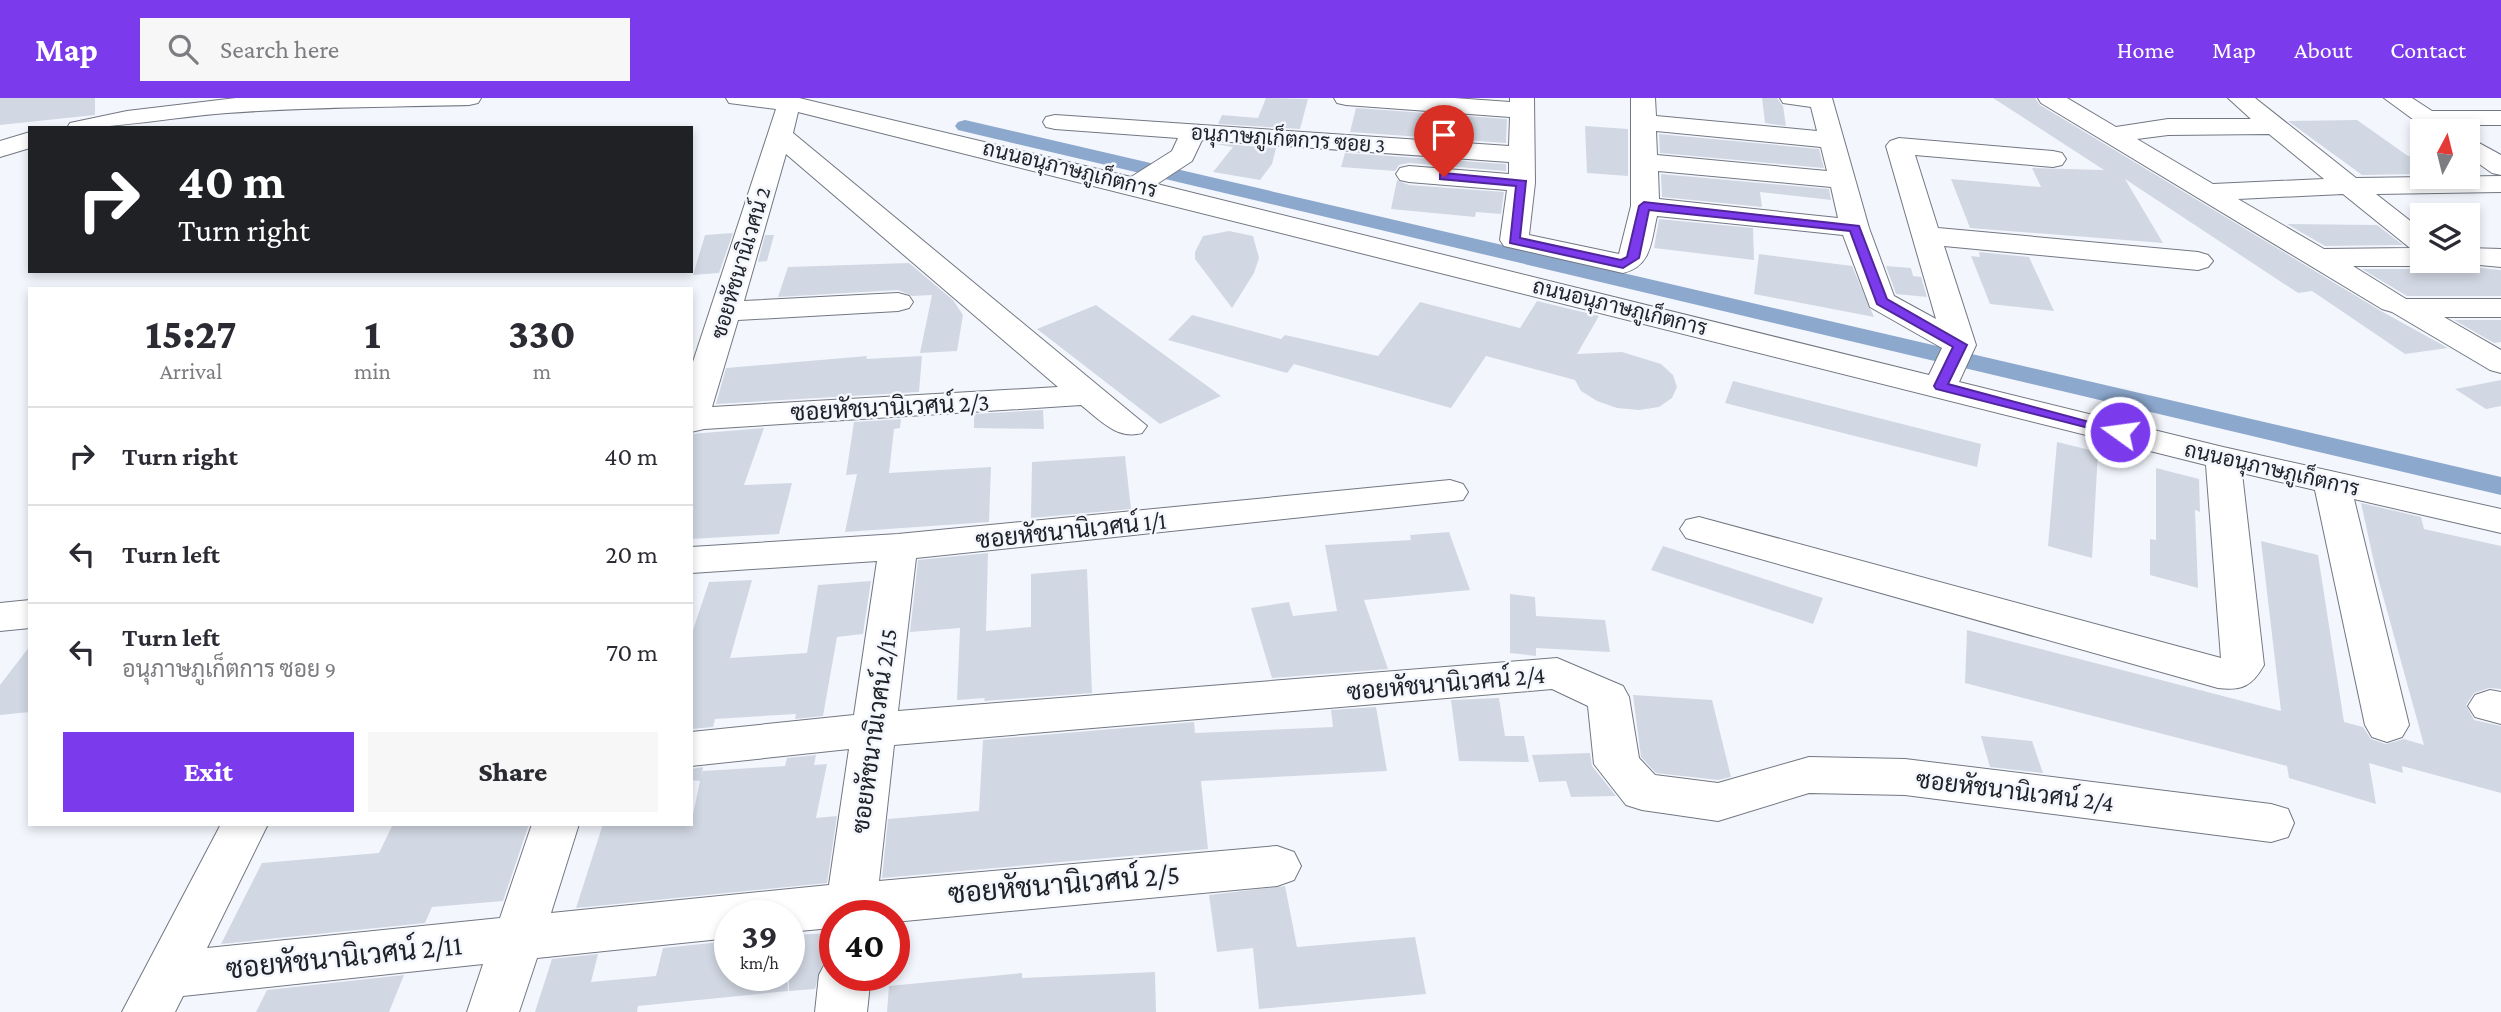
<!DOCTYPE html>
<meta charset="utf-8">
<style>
body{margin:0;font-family:"Crimson Pro",Sarabun,serif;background:#f7f7f7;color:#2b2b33;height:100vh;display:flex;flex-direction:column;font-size:26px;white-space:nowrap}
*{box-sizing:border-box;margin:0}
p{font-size:23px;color:#7c7c81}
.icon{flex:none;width:38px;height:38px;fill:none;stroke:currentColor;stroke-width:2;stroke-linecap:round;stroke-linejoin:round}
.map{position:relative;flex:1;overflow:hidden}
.details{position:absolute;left:28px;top:189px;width:665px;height:539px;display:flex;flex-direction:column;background:#fff;border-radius:0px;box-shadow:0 4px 10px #0003}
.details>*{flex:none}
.guide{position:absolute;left:28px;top:28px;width:665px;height:147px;border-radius:0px;box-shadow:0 4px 10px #0003;background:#202124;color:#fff;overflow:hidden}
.needle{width:46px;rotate:7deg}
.controls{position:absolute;left:2410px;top:21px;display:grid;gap:14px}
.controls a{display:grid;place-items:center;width:70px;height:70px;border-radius:0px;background:#fff;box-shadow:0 4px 10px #0003;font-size:35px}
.speed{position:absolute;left:714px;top:802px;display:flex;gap:14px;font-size:35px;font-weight:700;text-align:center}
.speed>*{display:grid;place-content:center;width:91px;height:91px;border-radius:50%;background:#fff;box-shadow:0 4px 10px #0003;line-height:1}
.speed small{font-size:18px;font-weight:400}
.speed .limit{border:10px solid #d22;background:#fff;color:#111}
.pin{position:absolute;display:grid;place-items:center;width:60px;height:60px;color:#fff;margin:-72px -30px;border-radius:50% 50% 50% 0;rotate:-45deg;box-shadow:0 0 7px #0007}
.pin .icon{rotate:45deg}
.me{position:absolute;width:77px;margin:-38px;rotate:284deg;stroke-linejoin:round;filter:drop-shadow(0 0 5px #0008)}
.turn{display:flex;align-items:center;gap:24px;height:147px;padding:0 35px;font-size:32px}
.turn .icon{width:91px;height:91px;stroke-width:2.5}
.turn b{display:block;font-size:49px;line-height:60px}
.eta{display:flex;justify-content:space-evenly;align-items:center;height:119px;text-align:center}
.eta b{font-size:42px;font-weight:800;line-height:49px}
.cta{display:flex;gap:14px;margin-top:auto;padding:14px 35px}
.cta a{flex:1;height:80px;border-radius:0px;background:#7c3aed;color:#fff;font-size:28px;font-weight:800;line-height:80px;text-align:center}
.cta a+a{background:#f7f7f7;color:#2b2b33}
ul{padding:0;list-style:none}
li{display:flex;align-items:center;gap:21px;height:98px;padding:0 35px;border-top:2px solid #e1e1e2}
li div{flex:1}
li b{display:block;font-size:26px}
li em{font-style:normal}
header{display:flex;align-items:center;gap:42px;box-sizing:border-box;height:98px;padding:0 35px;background:#7c3aed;color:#fff}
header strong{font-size:33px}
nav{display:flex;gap:38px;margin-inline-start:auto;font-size:24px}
.search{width:490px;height:63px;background:#f7f7f7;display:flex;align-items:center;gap:18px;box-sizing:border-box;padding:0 24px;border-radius:0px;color:#7c7c81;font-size:26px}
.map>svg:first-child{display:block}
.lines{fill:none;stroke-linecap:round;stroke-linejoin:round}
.canal{fill:#8ca8cd;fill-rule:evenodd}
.building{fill:#d2d8e3}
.minor-casing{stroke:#727781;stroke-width:2}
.minor{fill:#fff;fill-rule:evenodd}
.route{fill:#7c3aed;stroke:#51269a;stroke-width:2}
.labels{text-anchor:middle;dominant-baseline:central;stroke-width:5;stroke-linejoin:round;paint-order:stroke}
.far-street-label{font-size:21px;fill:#202226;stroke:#f3f6fd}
.street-label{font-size:24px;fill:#202226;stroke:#f3f6fd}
.near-street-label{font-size:28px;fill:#202226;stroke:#f3f6fd}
</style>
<header>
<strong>Map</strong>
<div class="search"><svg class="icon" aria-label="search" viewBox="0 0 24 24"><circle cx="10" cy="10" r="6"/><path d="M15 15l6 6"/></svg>Search here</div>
<nav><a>Home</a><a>Map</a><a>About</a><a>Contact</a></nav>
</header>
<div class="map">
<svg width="2501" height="914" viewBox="0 0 2501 914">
<rect width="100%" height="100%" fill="#f3f6fd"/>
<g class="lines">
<path class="canal" d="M965,22L2501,379V397L958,32L955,28L958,24Z"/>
</g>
<g class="building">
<path d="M0,0H95V17L0,27Z"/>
<path d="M1266,0L1308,1L1300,31L1218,26L1222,17L1258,20Z"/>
<path d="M1762,0H1777L1783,8L1786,28L1765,25Z"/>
<path d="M1993,0H2035L2040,7L2381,213L2448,250L2405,256L2312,193L2298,195L2125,81L2163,145L1970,130L1951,81L2041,89L2032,70L2104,72Z"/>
<path d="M1356,10L1507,21L1506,45L1350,34Z"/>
<path d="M2357,22L2408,58L2422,57V76L2362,77L2288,23Z"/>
<path d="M1585,28L1628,31V78L1587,75Z"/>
<path d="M1659,36L1819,51L1824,70L1660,55Z"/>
<path d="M1210,45L1276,50L1272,66L1260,82L1213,74L1233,49Z"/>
<path d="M1345,55L1506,66V73L1409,65L1399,67L1395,73L1341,69Z"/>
<path d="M1661,76L1829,91L1831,102L1760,94L1762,109L1662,99Z"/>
<path d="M1397,82L1409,87L1504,94L1501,116L1476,114L1475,119L1391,111Z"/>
<path d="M1659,121L1753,130L1754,162L1654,150Z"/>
<path d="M2287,126L2377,127L2403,147L2325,148Z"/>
<path d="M1229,133L1253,138L1259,160L1254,175L1232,210L1195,161V154L1203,138Z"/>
<path d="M733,135L719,175L693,177L705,137Z"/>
<path d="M765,137H774L767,163L758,164Z"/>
<path d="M1979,154L2029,159L2054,213L1990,206L1971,158L1980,159Z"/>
<path d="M1759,156L1852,168L1874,219L1754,196Z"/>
<path d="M909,165L953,202L963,217L957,253L920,255L932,197L912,198L898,192L778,199L788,169Z"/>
<path d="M2435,165L2501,172V198H2407L2362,171H2422Z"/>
<path d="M1886,168L1911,170L1913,178L1921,179L1927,199L1896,196Z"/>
<path d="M1537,203L1599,218L1577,256L1622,254L1661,266L1673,277L1677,289L1672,300L1659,309L1639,312L1617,310L1597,303L1581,293L1575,282L1486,258L1451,310L1294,266L1287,275L1168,242L1192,217L1281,241L1285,237L1378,258L1420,204L1520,230Z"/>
<path d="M1096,207L1166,258L1221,298L1160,326L1037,231Z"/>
<path d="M2454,222H2501V244L2494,245Z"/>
<path d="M867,258L866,261L922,258L919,294L716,306L726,270Z"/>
<path d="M2501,282V308L2486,311L2455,291Z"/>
<path d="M1733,283L1981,346L1977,369L1725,305Z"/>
<path d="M1043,312L1044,331L974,330V316Z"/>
<path d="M901,321L900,330L894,331L889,375L991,369L989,424L845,434L857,376L846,377L854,324Z"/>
<path d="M764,330L744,387L792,385L779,436L691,441V336Z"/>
<path d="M2057,344L2098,354L2092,460L2048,448Z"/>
<path d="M1125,358L1131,411L1031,420L1032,364Z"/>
<path d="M2156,370L2199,381L2200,414L2195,412L2198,490L2150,477V441L2156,442Z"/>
<path d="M2361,405L2421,419L2424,431L2501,448V591L2489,590L2474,595L2466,607L2474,622L2501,628V695L2402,668L2403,675L2369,665L2376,706L2289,680L2287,668L1965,585L1967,532L2281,613L2261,443L2318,457L2344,624L2363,629L2371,641L2386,646L2404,641L2424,647L2375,469Z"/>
<path d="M1449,434L1470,492L1364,502L1388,571L1272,580L1251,510L1289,504L1293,518L1337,513L1325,447L1411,442L1410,437Z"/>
<path d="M1663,448L1823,500L1813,526L1651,472Z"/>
<path d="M988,455L986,533L1031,529V476L1087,471L1092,595L984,603L985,600L957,602L960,530L910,534L918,462Z"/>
<path d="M752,482L730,560L807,555L818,487L871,483L863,536L837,539L823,618L795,621L796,616L715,621L713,629L691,631V538L709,484Z"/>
<path d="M1510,496L1535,499L1536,518L1605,522L1610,554L1536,550V558L1510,555Z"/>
<path d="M30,548V614L0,617V587Z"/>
<path d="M1633,597L1712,602L1731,679L1718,682L1656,675L1641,659Z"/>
<path d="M1499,600L1505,638H1524L1529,664L1459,663L1451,602Z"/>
<path d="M1376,609L1387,673L1201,683L1208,751L882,780L888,721L979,713L983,642L1194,624L1195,635L1333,629L1331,612Z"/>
<path d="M1981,638L2032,643L2043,675L1990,669Z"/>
<path d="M1590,655L1592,668L1616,698L1571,699L1566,683L1539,684L1532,657Z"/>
<path d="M816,657L814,667L827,666L816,720L837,718L827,785L576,810L603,726H691L700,683L691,682V671L703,669L702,677L703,673L785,668L787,660Z"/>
<path d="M393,726H529L503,803L432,809L425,825L221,846L262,765L379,755Z"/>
<path d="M1285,788L1297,849L1415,839L1426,896L1259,911L1253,850L1217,854L1209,797Z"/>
<path d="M831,835L815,891L789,893V837Z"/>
<path d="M730,843V877H787L788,893L638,908L637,914H535L552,861L598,856L591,884L656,878L663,850Z"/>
<path d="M1155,874L1156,914H887L889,888L1022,875V880Z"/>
<path d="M404,877L389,914H256L267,892Z"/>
</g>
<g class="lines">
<defs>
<g id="minor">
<path d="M236,0H481L478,5L469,7C388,9 308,9 227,15C173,19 121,30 67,30L70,25L127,13Z"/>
<path d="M726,0H799L1131,79L1172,53L1178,40L1055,31L1046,29L1043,24L1046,19L1055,17L1509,48L1510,19L1346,7L1337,5L1334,0H1454L1510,4V0H1534L1535,85L1529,137L1619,156L1631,108V0H1655L1656,18L1817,33L1811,9L1783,5L1780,0H1832L1869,130L1894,198L1936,221L1886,48L1890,43L1899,40L2053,53L2062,55L2066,61L2062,67L2053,69L1915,57L1938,130L2198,154L2208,157L2213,163L2208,169L2198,172L1944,148L1976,247L1959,284L2223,349L2501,411V435L2354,401L2409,627L2402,639L2387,644L2372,639L2365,627L2315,392L2242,375L2264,567C2252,588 2242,593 2218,590L1686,440L1680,431L1686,422L1699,419L2221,560L2206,367L798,14L793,35L1147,328L1142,335C1117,342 1100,322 1081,307L704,331L691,334V270L776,11L729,5ZM1656,33L1821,49L1827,73L1657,57ZM1202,42L1509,64V76L1409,68L1400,70L1396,76L1400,82L1409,84L1507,92L1500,142L1504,148L1623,175C1652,168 1651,143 1657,118L1843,137L1870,209L1942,250L1929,277L1157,86L1192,63ZM786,56L1058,289L712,309L738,222L898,213L909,210L913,204L909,198L898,195L744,203ZM1658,73L1831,89L1838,120L1659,101Z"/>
<path d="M2038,0H2067L2116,29L2168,21H2251L2228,0H2255L2356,80L2501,78V94L2376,96L2422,132V163H2434L2422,168H2353L2406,201H2501V219H2444L2501,252V275L2490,272L2392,214L2382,211L2041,5ZM2269,36L2324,81L2213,86L2137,41L2168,37ZM2343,96L2410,150L2324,151L2238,101Z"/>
<path d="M2384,0H2412L2432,13H2501V27H2455L2458,33H2429Z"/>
<path d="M30,34V50L0,59V43Z"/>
<path d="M2468,39L2501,57V77L2492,75L2468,58Z"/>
<path d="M2468,150L2501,151V169L2458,165L2456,163H2468Z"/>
<path d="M1450,382L1463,386L1468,394L1463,402L916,460L898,613L1557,560L1623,588L1629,599L1639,660L1655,677L1718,685L1809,659L1905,661L2271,706L2288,711L2294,725L2288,739L2271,744L1905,697L1809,695L1718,723L1642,712L1626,707L1594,666L1588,608L1552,591L894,647L879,783L1277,748L1294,754L1301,768L1294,782L1277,788L894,824V817H835V833L831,830L789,834V817H730V840L537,860L519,914H467L483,866L183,898L175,914H122L221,726H268L207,850L500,820L532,726H579L551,815L829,787L849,651L691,668V634L854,617L877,463L691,475V449L898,436Z"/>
<path d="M30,502V530L0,533V505Z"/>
<path d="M2490,592L2501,594V626L2475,619L2468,608L2475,597Z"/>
<path d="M835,858V877H871L867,914H815L819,877L827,861Z"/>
</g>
</defs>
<use href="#minor" class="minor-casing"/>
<use href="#minor" class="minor"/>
</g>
<path class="route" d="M1444,75L1526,83L1520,140L1621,162L1627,159L1639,108L1644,104L1859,128L1887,201L1967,247L1948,286L2127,334L2120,338L1936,291L1934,288L1953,249L1877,206L1850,133L1649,112L1639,160L1623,170L1510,145L1516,88L1440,81V76Z"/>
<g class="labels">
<g class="far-street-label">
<text transform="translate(1288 41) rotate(4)">อนุภาษภูเก็ตการ ซอย 3</text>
<text transform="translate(1070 71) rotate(14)">ถนนอนุภาษภูเก็ตการ</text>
<text transform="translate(741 165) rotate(-73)">ซอยหัชนานิเวศน์ 2</text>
<text transform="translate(1620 209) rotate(14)">ถนนอนุภาษภูเก็ตการ</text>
<text transform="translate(2272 371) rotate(13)">ถนนอนุภาษภูเก็ตการ</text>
</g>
<g class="street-label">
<text transform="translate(890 309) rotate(-3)">ซอยหัชนานิเวศน์ 2/3</text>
<text transform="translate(1071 432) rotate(-6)">ซอยหัชนานิเวศน์ 1/1</text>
<text transform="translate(1446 585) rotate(-5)">ซอยหัชนานิเวศน์ 2/4</text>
<text transform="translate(874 633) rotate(-82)">ซอยหัชนานิเวศน์ 2/15</text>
<text transform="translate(2015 693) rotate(7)">ซอยหัชนานิเวศน์ 2/4</text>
</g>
<g class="near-street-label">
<text transform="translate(1064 786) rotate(-5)">ซอยหัชนานิเวศน์ 2/5</text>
<text transform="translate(344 859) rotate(-6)">ซอยหัชนานิเวศน์ 2/11</text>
</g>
</g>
</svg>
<div class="controls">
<a><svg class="needle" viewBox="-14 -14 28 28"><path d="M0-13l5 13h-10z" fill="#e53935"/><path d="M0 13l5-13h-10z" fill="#7c7c81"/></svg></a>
<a><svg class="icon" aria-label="layers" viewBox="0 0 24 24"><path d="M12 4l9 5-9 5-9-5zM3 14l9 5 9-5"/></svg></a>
</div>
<div class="speed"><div>39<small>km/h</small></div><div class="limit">40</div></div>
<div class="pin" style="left:1444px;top:79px;background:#d93025"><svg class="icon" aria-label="arrive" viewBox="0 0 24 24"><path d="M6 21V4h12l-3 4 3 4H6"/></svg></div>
<svg class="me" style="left:2120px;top:334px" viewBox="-20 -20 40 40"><circle r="17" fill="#7c3aed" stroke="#fff" stroke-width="3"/><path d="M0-11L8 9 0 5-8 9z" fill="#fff"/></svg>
<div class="guide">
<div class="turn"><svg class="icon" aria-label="right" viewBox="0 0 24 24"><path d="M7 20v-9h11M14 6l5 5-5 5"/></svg><div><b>40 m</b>Turn right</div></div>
</div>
<section class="details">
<div class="eta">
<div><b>15:27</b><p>Arrival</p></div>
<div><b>1</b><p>min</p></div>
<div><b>330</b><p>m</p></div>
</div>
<ul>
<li><svg class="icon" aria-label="right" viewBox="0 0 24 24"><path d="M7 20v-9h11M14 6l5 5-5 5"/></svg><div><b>Turn right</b></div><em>40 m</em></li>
<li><svg class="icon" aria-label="left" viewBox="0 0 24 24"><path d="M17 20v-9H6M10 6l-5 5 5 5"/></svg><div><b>Turn left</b></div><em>20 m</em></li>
<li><svg class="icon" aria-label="left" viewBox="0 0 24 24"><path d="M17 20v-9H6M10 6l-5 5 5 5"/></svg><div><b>Turn left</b><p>อนุภาษภูเก็ตการ ซอย 9</p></div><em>70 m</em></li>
</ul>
<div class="cta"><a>Exit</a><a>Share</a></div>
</section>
</div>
